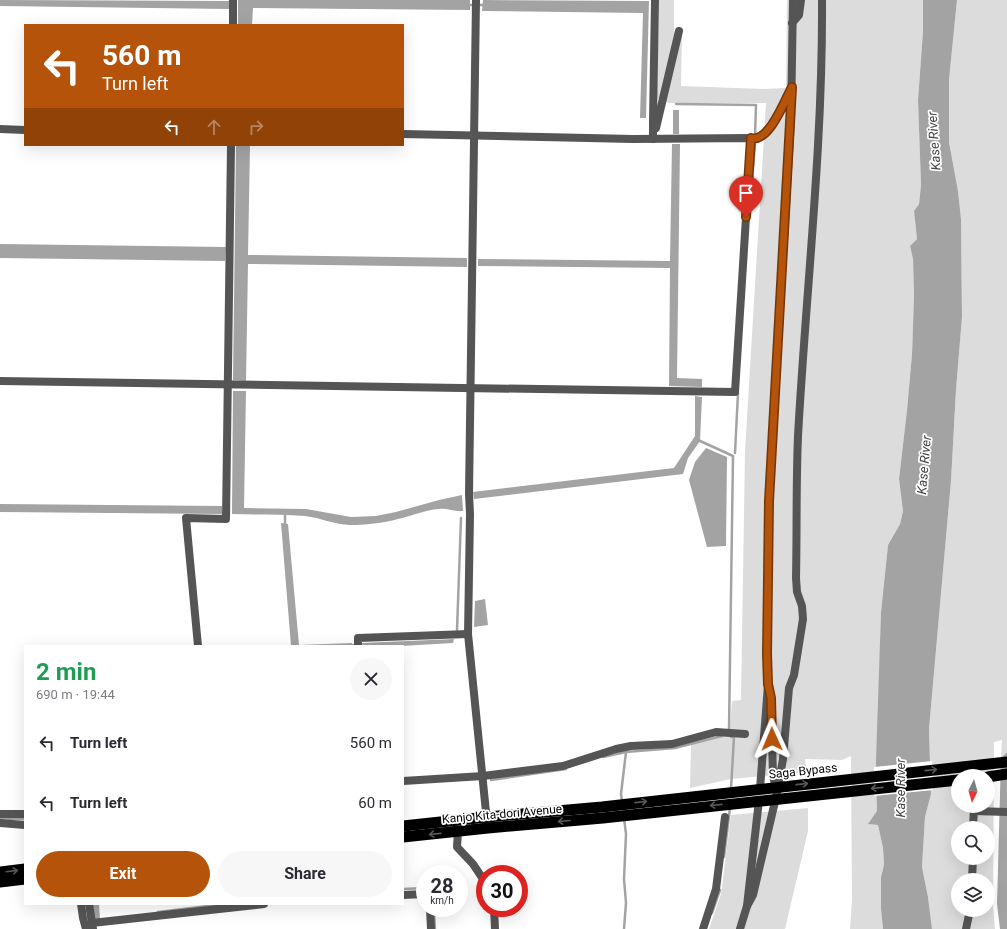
<!DOCTYPE html>
<meta charset="utf-8">
<style>
body{margin:0;font-family:Roboto,sans-serif;background:#f7f7f7;color:#2b2b33;height:100vh;display:flex;flex-direction:column;font-size:15px;white-space:nowrap}
*{box-sizing:border-box;margin:0}
p{font-size:13px;color:#7c7c81}
.icon{flex:none;width:22px;height:22px;fill:none;stroke:currentColor;stroke-width:2;stroke-linecap:round;stroke-linejoin:round}
.map{position:relative;flex:1;overflow:hidden}
.sheet{position:absolute;left:24px;top:645px;width:380px;height:260px;display:flex;flex-direction:column;background:#fff;border-radius:0px;box-shadow:0 4px 16px #0002}
.sheet>*{flex:none}
.banner{position:absolute;left:24px;top:24px;width:380px;height:122px;border-radius:0px;box-shadow:0 4px 16px #0002;background:#b45309;color:#fff;overflow:hidden}
.needle{width:26px;rotate:185deg}
.fabs{position:absolute;left:951px;top:769px;display:grid;gap:8px}
.fabs a{display:grid;place-items:center;width:44px;height:44px;border-radius:50%;background:#fff;box-shadow:0 4px 16px #0002;font-size:20px}
.speed{position:absolute;left:416px;top:865px;display:flex;gap:8px;font-size:20px;font-weight:700;text-align:center}
.speed>*{display:grid;place-content:center;width:52px;height:52px;border-radius:50%;background:#fff;box-shadow:0 4px 16px #0002;line-height:1}
.speed small{font-size:10px;font-weight:400}
.speed .limit{border:6px solid #d22;background:#fff;color:#111}
.pin{position:absolute;display:grid;place-items:center;width:34px;height:34px;color:#fff;margin:-41px -17px;border-radius:50% 50% 50% 0;rotate:-45deg;box-shadow:0 0 4px #0007}
.pin .icon{rotate:45deg}
.me{position:absolute;width:44px;margin:-22px;rotate:359deg;stroke-linejoin:round;filter:drop-shadow(0 0 3px #0008)}
.turn{display:flex;align-items:center;gap:14px;height:84px;padding:0 12px;font-size:18px}
.turn .icon{width:52px;height:52px;stroke-width:2.5}
.turn b{display:block;font-size:28px;line-height:34px}
.lanes{display:flex;align-items:center;height:38px;padding:0 12px;background:#0003;justify-content:center;gap:20px;direction:ltr}
.lanes .off{opacity:.35}
.round{display:grid;place-items:center;flex:none;width:42px;height:42px;border-radius:21px;background:#f7f7f7}
.summary{display:flex;align-items:center;justify-content:space-between;height:68px;padding:0 12px}
h1{font-size:24px;font-weight:700;line-height:30px;color:#1e9e55}
.primary-button{display:flex;gap:8px;margin-top:auto;padding:8px 12px}
.primary-button a{flex:1;height:46px;border-radius:24px;background:#b45309;color:#fff;font-size:16px;font-weight:700;line-height:46px;text-align:center}
.primary-button a+a{background:#f7f7f7;color:#2b2b33}
ul{padding:0;list-style:none}
li{display:flex;align-items:center;gap:12px;height:60px;padding:0 12px}
li div{flex:1}
li b{display:block;font-size:15px}
li em{font-style:normal}
.map>svg:first-child{display:block}
.green{fill:#dcdcdc;fill-rule:evenodd}
.water{fill:#a3a3a3}
.pier{fill:#fff}
.lines{fill:none;stroke-linecap:round;stroke-linejoin:round}
.stream{stroke:#a3a3a3;stroke-width:2.5}
.minor{stroke:#555;stroke-width:8}
.trunk{stroke:#000;stroke-width:11}
.oneway{stroke:#595959}
.route-casing{stroke:#753606;stroke-width:10}
.route{stroke:#b45309;stroke-width:7}
.labels{text-anchor:middle;dominant-baseline:central;stroke-width:3.5;stroke-linejoin:round;paint-order:stroke}
.street-label{font-size:12px;fill:#000;stroke:#fff}
.water-label{font-size:13px;font-style:italic;fill:#444;stroke:#fff}
</style>
<div class="map">
<svg width="1007" height="929" viewBox="0 0 1007 929">
<rect width="100%" height="100%" fill="#fff"/>
<g class="green">
<path d="M659,0H674V33L682,34L681,86L764,89L786,88L787,0H923V31L918,100L921,185L919,204L914,212L917,239L910,246L913,259L914,295L912,354L907,410L899,479L903,511L900,524L888,545L881,612L877,812L869,824L878,825L883,848L884,865L881,877V909L883,929H850L852,900L851,756L842,760L805,759L807,772L731,779L690,788L691,745L719,738L730,729L732,701L741,700L745,451L766,103H669L657,98Z"/>
<path d="M957,0H1007V752L1001,758L1002,740L994,742L993,906L995,929H932L928,897L922,867L925,817L931,794L929,729L951,481L956,390L962,317L961,219L958,191L949,142V80ZM958,776H988V806H958ZM958,828H988V858H958ZM958,880H988V910H958Z"/>
<path d="M808,808V831L785,929H709L721,894L731,815Z"/>
</g>
<g class="water">
<path d="M0,0L229,1V9L0,6Z"/>
<path d="M238,0H470V10L253,8L252,25H238Z"/>
<path d="M483,0L649,1L646,118H640L643,13L482,11Z"/>
<path d="M923,0H957L949,80V142L958,191L961,219L962,317L956,390L951,481L929,729L931,794L925,817L922,867L928,897L932,929H883L881,909V877L884,865L883,848L878,825L868,824L877,811L876,761L881,612L888,545L900,524L903,511L899,479L907,410L912,354L914,295L913,259L910,246L917,239L914,211L919,204L921,185L918,100L923,31Z"/>
<rect x="673" y="110" width="6" height="24"/>
<path d="M672,144H680L677,378L702,379V387L669,386L670,268L478,266V259L670,261Z"/>
<path d="M236,145H250L248,255L467,258V267L248,264L246,381L233,380Z"/>
<path d="M0,244L226,247L225,261L0,258Z"/>
<path d="M233,391H246L244,508L306,509L351,517L376,516L396,512L439,500L462,495L463,511C455,512 447,508 439,509C425,510 412,516 398,519C383,523 365,525 350,525C333,524 321,518 305,516C281,514 256,515 232,514Z"/>
<path d="M695,396L702,397L700,441L688,458L683,474L474,499L473,492L674,468L695,436Z"/>
<path d="M706,448L727,457L726,546L707,547L689,480L695,462Z"/>
<path d="M0,504L222,506V514L0,512Z"/>
<path d="M281,523L288,524L299,645L352,643L353,646H290H291Z"/>
<path d="M485,599L488,625L474,627L475,601Z"/>
<path d="M454,639L453,643L401,646H363L362,643Z"/>
<path d="M1007,752V929H1000L997,904L1001,758Z"/>
<path d="M92,904H99L100,919L95,920Z"/>
</g>
<path class="pier" d="M932,761L933,790L874,796V767Z"/>
<g class="lines">
<g class="stream">
<path d="M470,5H482"/>
<path d="M676,104L756,105L755,136"/>
<path d="M753,167L755,144"/>
<path d="M698,440L733,456L729,730"/>
<path d="M735,453L738,393"/>
<path d="M285,526V513"/>
<path d="M457,630L461,518"/>
<path d="M349,645L364,646"/>
<path d="M603,757L626,752L675,748L722,736"/>
<path d="M491,780L566,769"/>
<path d="M731,789L734,737H731"/>
<path d="M622,801L621,794L626,752"/>
<path d="M624,818L626,834L624,879L626,903L624,929"/>
<path d="M0,819H25"/>
<path d="M724,857L730,808"/>
<path d="M403,889L425,888"/>
<path d="M158,912L225,904"/>
<path d="M712,913L720,890"/>
<path d="M434,914L435,929"/>
</g>
<g class="minor">
<path d="M476,0L469,494L470,514L468,634L487,822"/>
<path d="M792,23L799,15L801,0"/>
<path d="M233,25V0"/>
<path d="M656,128L679,31"/>
<path d="M0,129L25,130"/>
<path d="M403,134L633,139L751,138C769,143 784,103 791,89"/>
<path d="M653,139V121L655,0"/>
<path d="M0,381L735,392L751,138"/>
<path d="M198,646L186,518L226,519L231,145"/>
<path d="M358,646V638L468,634"/>
<path d="M771,702L773,776L776,788"/>
<path d="M976,776V765"/>
<path d="M403,781L483,776L563,766L616,749L631,746L672,744L716,732L745,734"/>
<path d="M760,789L768,685L767,654L769,501L791,119L793,0"/>
<path d="M974,811L1007,812"/>
<path d="M0,814H25"/>
<path d="M0,823L25,825"/>
<path d="M973,828L974,807"/>
<path d="M458,831L457,847L473,864L485,882"/>
<path d="M972,880L973,858"/>
<path d="M403,895L425,894"/>
<path d="M81,904L83,918L86,929"/>
<path d="M89,904L93,929"/>
<path d="M747,906L753,895L777,793L783,759L789,688L794,675L803,619L802,606L797,592L796,578C797,531 796,483 798,436C806,290 823,146 822,0"/>
<path d="M430,908L431,929"/>
<path d="M494,908L495,929"/>
<path d="M92,923L264,904"/>
<path d="M703,929L716,889L725,817"/>
<path d="M740,929L747,906L759,800"/>
<path d="M966,929L970,910"/>
</g>
<g class="trunk">
<path d="M988,777L1007,774"/>
<path d="M403,826L487,817L602,807L1007,762"/>
<path d="M403,837L488,828L603,818L958,780"/>
<path d="M0,872L25,869"/>
<path d="M0,882L25,879"/>
</g>
</g>
<defs><path id="oneway-shaft" d="M-6 0H5M1.5-3L5.5 0L1.5 3" fill="none" stroke-width="1.6" stroke-linecap="round" stroke-linejoin="round"/></defs>
<g class="oneway">
<use href="#oneway-shaft" transform="translate(931 770) rotate(-6)"/>
<use href="#oneway-shaft" transform="translate(802 784) rotate(-6)"/>
<use href="#oneway-shaft" transform="translate(877 788) rotate(174)"/>
<use href="#oneway-shaft" transform="translate(641 802) rotate(-6)"/>
<use href="#oneway-shaft" transform="translate(716 805) rotate(174)"/>
<use href="#oneway-shaft" transform="translate(564 821) rotate(175)"/>
<use href="#oneway-shaft" transform="translate(435 834) rotate(174)"/>
<use href="#oneway-shaft" transform="translate(12 871) rotate(-7)"/>
</g>
<g class="lines">
<defs>
<path id="route" d="M746,217L751,138C769,143 785,100 792,87L769,501L767,654L768,684L771,698L772,739"/>
</defs>
<use href="#route" class="route-casing"/>
<use href="#route" class="route"/>
</g>
<g class="labels">
<g class="street-label">
<text transform="translate(803 771) rotate(-6)">Saga Bypass</text>
<text transform="translate(502 814) rotate(-5)">Kanjo Kita-dori Avenue</text>
</g>
<g class="water-label">
<text transform="translate(934 141) rotate(-94)">Kase River</text>
<text transform="translate(924 465) rotate(-85)">Kase River</text>
<text transform="translate(900 788) rotate(-90)">Kase River</text>
</g>
</g>
</svg>
<div class="fabs">
<a><svg class="needle" viewBox="-14 -14 28 28"><path d="M0-13l5 13h-10z" fill="#e53935"/><path d="M0 13l5-13h-10z" fill="#7c7c81"/></svg></a>
<a><svg class="icon" aria-label="search" viewBox="0 0 24 24"><circle cx="10" cy="10" r="6"/><path d="M15 15l6 6"/></svg></a>
<a><svg class="icon" aria-label="layers" viewBox="0 0 24 24"><path d="M12 4l9 5-9 5-9-5zM3 14l9 5 9-5"/></svg></a>
</div>
<div class="speed"><div>28<small>km/h</small></div><div class="limit">30</div></div>
<div class="pin" style="left:746px;top:217px;background:#d93025"><svg class="icon" aria-label="arrive" viewBox="0 0 24 24"><path d="M6 21V4h12l-3 4 3 4H6"/></svg></div>
<svg class="me" style="left:772px;top:739px" viewBox="-20 -20 40 40"><path d="M0-17L14 15 0 8-14 15z" fill="#b45309" stroke="#fff" stroke-width="4"/></svg>
<div class="banner">
<div class="turn"><svg class="icon" aria-label="left" viewBox="0 0 24 24"><path d="M17 20v-9H6M10 6l-5 5 5 5"/></svg><div><b>560 m</b>Turn left</div></div>
<div class="lanes"><svg class="icon" aria-label="left" viewBox="0 0 24 24"><path d="M17 20v-9H6M10 6l-5 5 5 5"/></svg><svg class="icon off" aria-label="ahead" viewBox="0 0 24 24"><path d="M12 20V5M6 11l6-6 6 6"/></svg><svg class="icon off" aria-label="right" viewBox="0 0 24 24"><path d="M7 20v-9h11M14 6l5 5-5 5"/></svg></div>
</div>
<section class="sheet">
<div class="summary"><div><h1>2 min</h1><p>690 m · 19:44</p></div><a class="round"><svg class="icon" aria-label="close" viewBox="0 0 24 24"><path d="M6 6l12 12M18 6L6 18"/></svg></a></div>
<ul>
<li><svg class="icon" aria-label="left" viewBox="0 0 24 24"><path d="M17 20v-9H6M10 6l-5 5 5 5"/></svg><div><b>Turn left</b></div><em>560 m</em></li>
<li><svg class="icon" aria-label="left" viewBox="0 0 24 24"><path d="M17 20v-9H6M10 6l-5 5 5 5"/></svg><div><b>Turn left</b></div><em>60 m</em></li>
</ul>
<div class="primary-button"><a>Exit</a><a>Share</a></div>
</section>
</div>
